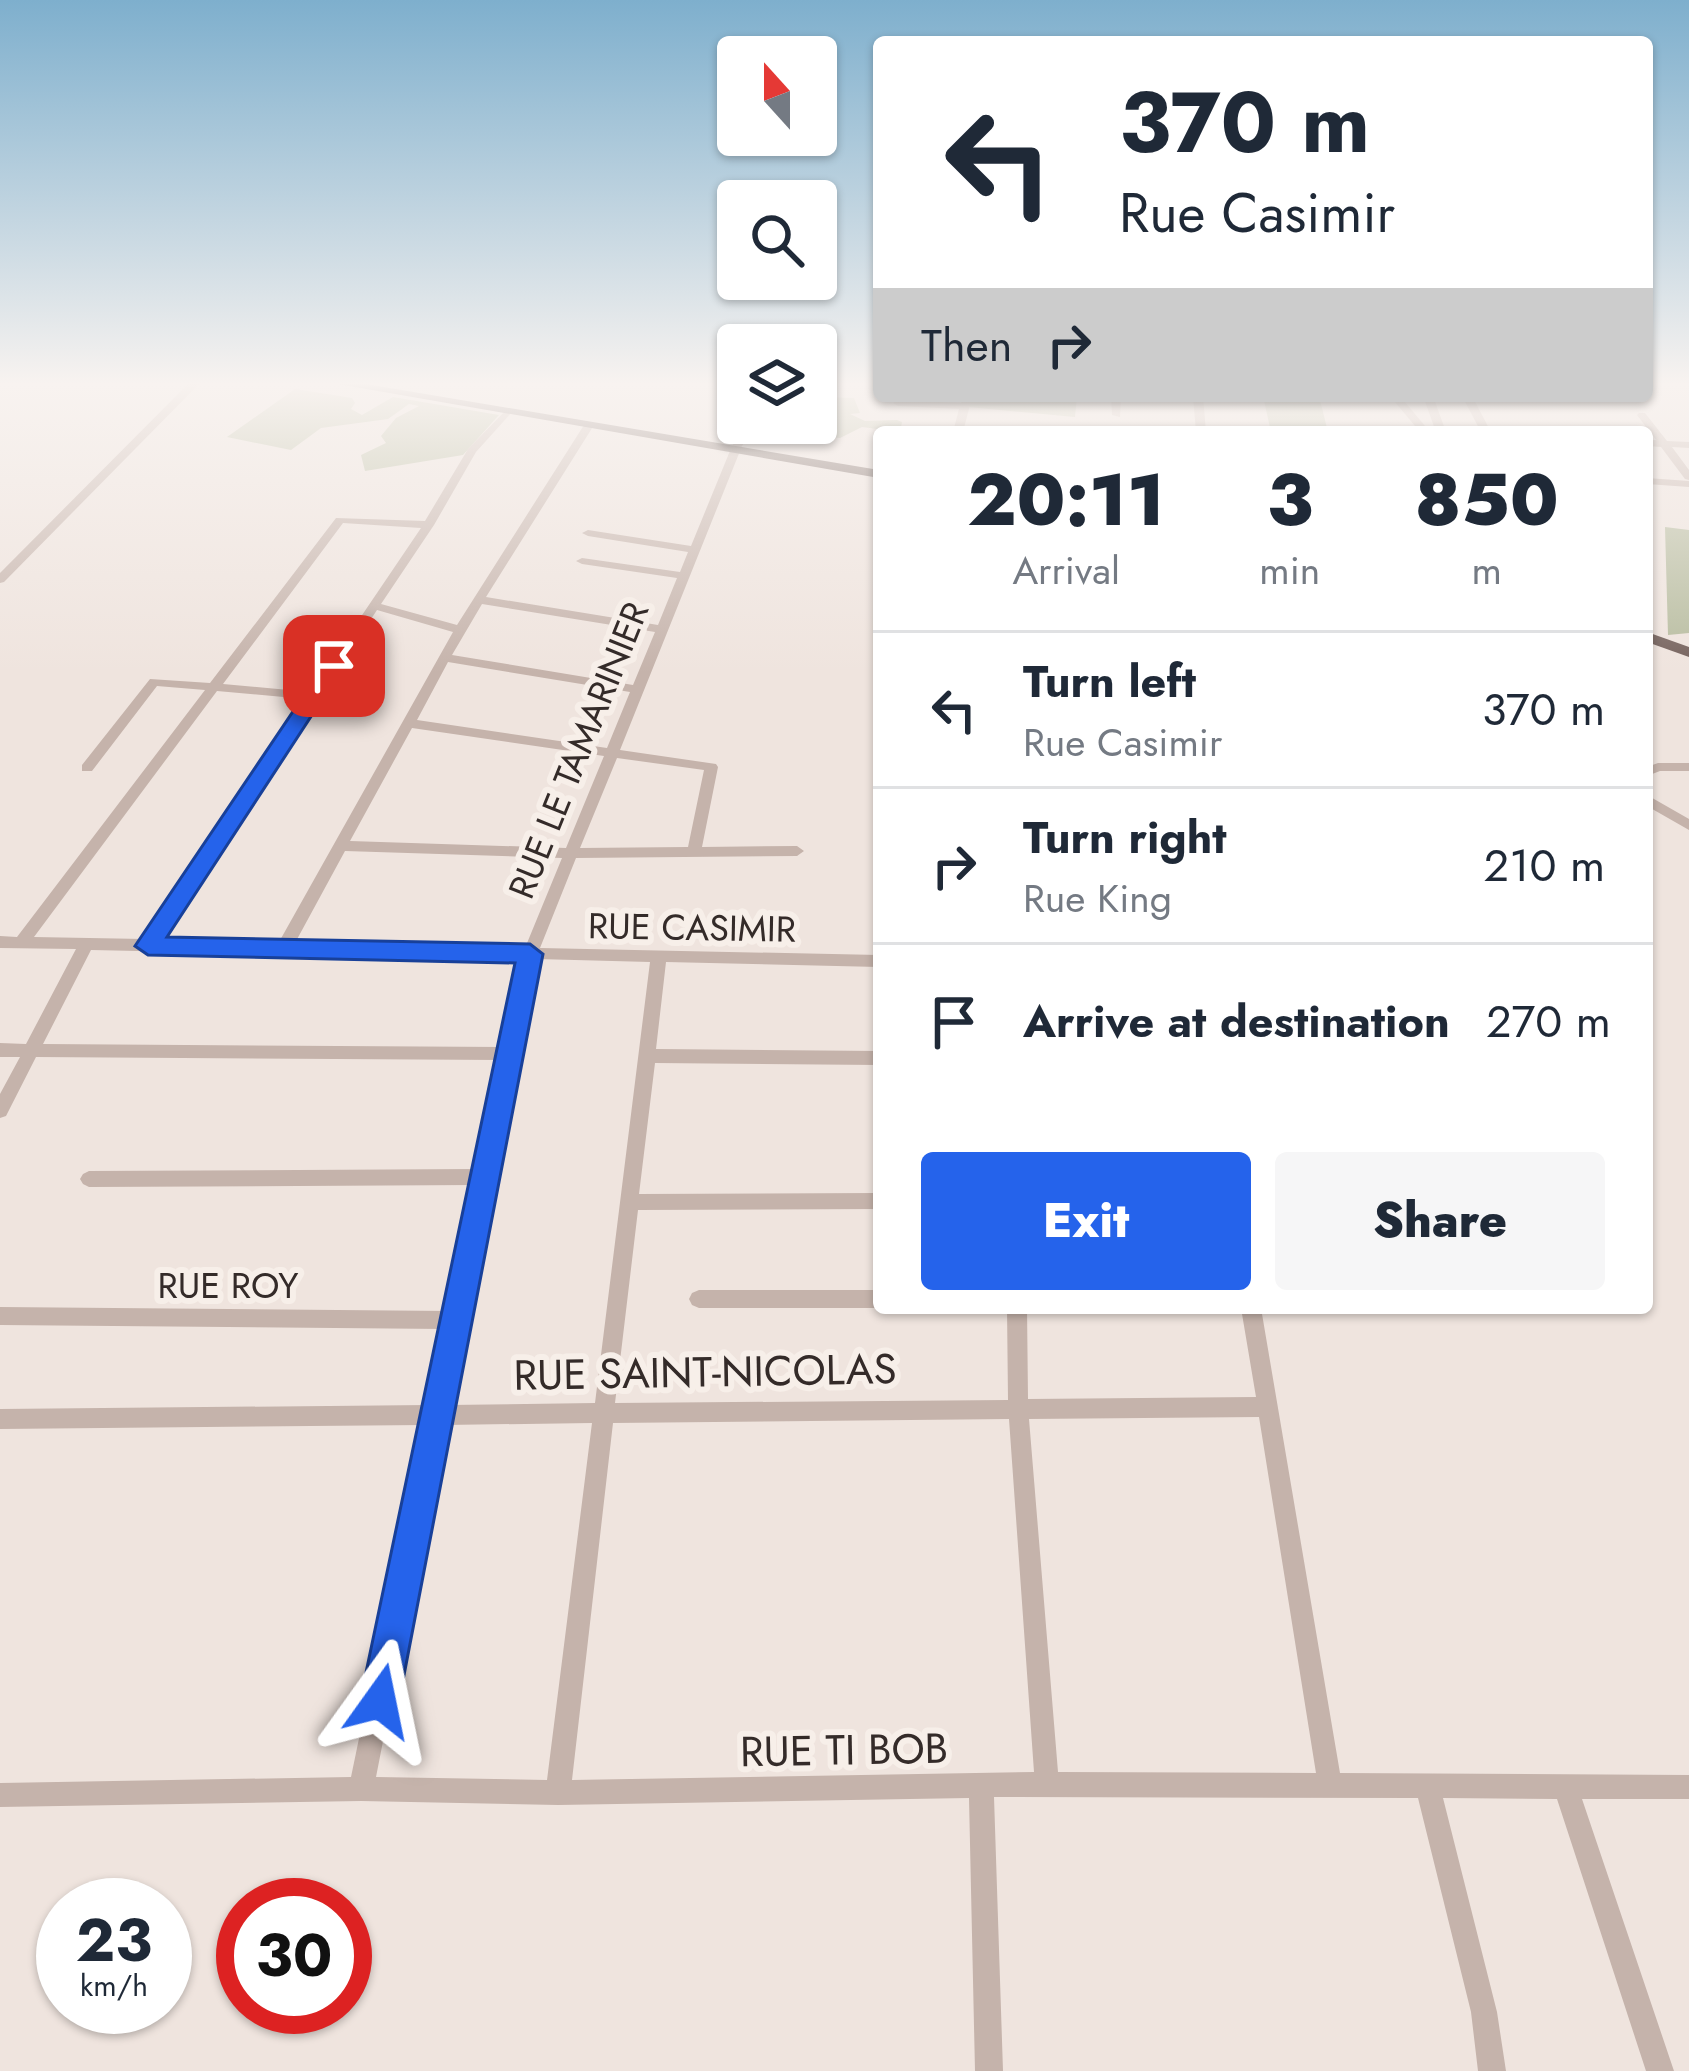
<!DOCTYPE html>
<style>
body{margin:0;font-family:Jost,sans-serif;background:#f6f6f7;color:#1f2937;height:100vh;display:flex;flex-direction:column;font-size:45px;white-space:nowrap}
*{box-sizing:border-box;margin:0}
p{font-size:39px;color:#747a83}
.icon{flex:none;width:66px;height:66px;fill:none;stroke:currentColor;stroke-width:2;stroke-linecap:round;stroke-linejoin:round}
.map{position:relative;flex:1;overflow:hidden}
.drawer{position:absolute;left:873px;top:426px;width:780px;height:888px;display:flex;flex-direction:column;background:#fff;border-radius:12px;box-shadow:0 3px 9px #0004}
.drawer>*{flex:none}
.banner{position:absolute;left:873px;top:36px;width:780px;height:366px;border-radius:12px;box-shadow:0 3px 9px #0004;background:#fff;color:#1f2937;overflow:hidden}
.needle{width:78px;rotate:339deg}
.controls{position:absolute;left:717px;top:36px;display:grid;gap:24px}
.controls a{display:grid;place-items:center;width:120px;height:120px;border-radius:12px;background:#fff;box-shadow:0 3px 9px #0004;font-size:60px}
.speed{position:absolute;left:36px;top:1878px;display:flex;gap:24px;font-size:60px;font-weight:700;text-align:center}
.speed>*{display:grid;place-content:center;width:156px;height:156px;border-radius:50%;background:#fff;box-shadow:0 3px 9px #0004;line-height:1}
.speed small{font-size:30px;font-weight:400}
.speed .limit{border:18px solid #d22;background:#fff;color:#111}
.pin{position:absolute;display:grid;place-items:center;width:102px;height:102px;color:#fff;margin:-51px;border-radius:24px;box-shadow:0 6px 18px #0006}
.me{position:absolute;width:132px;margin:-66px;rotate:12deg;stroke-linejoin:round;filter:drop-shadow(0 0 9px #0008)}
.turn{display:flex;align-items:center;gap:42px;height:252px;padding:0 48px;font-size:54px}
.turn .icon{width:156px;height:156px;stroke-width:2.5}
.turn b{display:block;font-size:84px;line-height:102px}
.then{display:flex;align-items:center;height:114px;padding:0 48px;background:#0003;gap:24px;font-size:45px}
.eta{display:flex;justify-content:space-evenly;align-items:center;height:204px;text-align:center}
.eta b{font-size:72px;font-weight:800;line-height:84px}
.action{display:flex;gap:24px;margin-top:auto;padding:24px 48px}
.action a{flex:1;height:138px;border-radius:12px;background:#2563eb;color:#fff;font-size:48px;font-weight:800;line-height:138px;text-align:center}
.action a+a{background:#f6f6f7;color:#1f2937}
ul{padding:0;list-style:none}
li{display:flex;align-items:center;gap:36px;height:156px;padding:0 48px;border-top:3px solid #e0e1e3}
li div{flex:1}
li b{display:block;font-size:45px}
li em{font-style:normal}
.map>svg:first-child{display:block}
.green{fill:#b7bc9f}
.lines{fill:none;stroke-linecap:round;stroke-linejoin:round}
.minor{fill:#c5b3ab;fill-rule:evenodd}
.major{fill:#74615c;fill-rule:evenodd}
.route{fill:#2563eb;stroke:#184099;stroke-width:3}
.labels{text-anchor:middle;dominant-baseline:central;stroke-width:12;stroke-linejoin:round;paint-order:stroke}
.street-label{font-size:36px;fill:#342b29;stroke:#f7efe9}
.near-street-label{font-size:42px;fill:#342b29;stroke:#f7efe9}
</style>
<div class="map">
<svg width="1689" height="2071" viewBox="0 0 1689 2071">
<rect width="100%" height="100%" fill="#efe4de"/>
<g class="green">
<path d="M295,389L352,398L355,403L351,409L362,415L393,397L499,415L463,455L365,471L361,455L386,443L381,436L396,418L419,406L409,404L388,419L321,428L291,450L227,437Z"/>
<path d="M971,396H1077L1075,417L968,407Z"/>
<path d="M1263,396H1319L1328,432H1271Z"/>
<path d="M824,397L854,398L860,413L850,414L865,421L897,420L902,422L900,432L862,427L840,438L788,433L780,426L767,425L816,423V403Z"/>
<path d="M1665,527L1689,530V633L1668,635Z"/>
</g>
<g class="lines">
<g class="minor">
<path d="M189,383H200L4,582L0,583V573Z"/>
<path d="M963,396L972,397L963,432H953L959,409L898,406L893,403L898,400L961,403Z"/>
<path d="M1111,396H1121L1120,417L1112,415Z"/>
<path d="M1193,396H1203L1206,432H1196Z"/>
<path d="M1390,396H1400L1430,432H1420Z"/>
<path d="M1423,396H1433L1446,432H1436Z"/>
<path d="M1462,396H1472L1491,432H1481Z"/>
<path d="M508,408L513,411L476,452L434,525L381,604L457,625L584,425L589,422L594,425L486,597L658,625L677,578L582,564L576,561L582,558L680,572L688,552L588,536L582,533L588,530L691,546L732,446L748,423H758L742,446L620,750L716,764L718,767L702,847L797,846L804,851L797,856L576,858L540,948L879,955V967L666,962L656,1049L879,1051V1065L655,1063L639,1194L879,1193V1209L638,1210L615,1403L1008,1400L1007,1308H1027L1028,1399L1256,1397L1241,1308H1261L1340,1773L1689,1775V1799H1582L1674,2071H1646L1557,1799L1443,1798L1497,2012L1506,2071H1478L1471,2012L1418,1798L994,1797L1003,2071H975L969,1798L558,1805L361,1801L0,1807V1783L351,1777L424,1425L0,1429V1409L428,1405L444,1329L0,1325V1307L448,1311L474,1185L89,1187L83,1184L80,1179L83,1174L89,1171L477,1169L500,1060L36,1057L6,1116L0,1118V1094L20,1057H0V1043L26,1044L76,949L0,948V936L17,937L205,690L157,686L92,771H82V765L150,679L210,683L336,518L425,521L468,449ZM343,523L421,528L310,692L223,684ZM482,604L655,632L633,685L452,655ZM377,610L453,632L279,942L160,940ZM448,662L630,692L607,748L417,720ZM217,691L305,699L144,939L34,937ZM412,728L604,756L566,848L350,841ZM617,758L704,770L688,847L580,848ZM345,851L562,858L525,948L295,943ZM91,950L521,959L503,1047L43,1044ZM537,959L650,962L595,1403L449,1405L517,1059L520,1054L519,1051ZM1259,1417L1316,1773L1058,1772L1029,1419ZM1009,1419L1034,1772L572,1780L613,1423ZM592,1423L547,1780L376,1777L445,1425Z"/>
<path d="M1639,413H1645L1667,441L1689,442V448L1672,447L1689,470V480L1685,479L1661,447L1647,446V440H1656L1637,415Z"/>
<path d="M1647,478L1689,481V487L1647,484Z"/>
<path d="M1658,763H1689V771H1660L1647,776V767Z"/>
<path d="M1647,795L1689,819V830L1647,806Z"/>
<path d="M699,1290H879V1308H699L692,1305L689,1299L692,1293Z"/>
</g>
<g class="major">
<path d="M332,383H360L879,470V478Z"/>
<path d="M1647,632L1689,647V657L1647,642Z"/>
</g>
</g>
<linearGradient id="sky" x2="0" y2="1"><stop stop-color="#7eafcd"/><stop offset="0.57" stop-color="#f8f3f0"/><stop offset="1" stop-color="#f8f3f0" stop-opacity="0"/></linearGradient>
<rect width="1689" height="673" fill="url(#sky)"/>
<path class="route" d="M334,659L344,666L167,937L530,944L543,954L399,1701L393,1715L380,1721L366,1715L360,1701L515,963L148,955L135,946L327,661Z"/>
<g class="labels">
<g class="street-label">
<text transform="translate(578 750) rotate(-68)">RUE LE TAMARINIER</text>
<text transform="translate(692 927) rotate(1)">RUE CASIMIR</text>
<text x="228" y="1285">RUE ROY</text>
</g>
<g class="near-street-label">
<text transform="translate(705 1372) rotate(-1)">RUE SAINT-NICOLAS</text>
<text transform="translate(844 1750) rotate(-1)">RUE TI BOB</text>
</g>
</g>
</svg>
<div class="controls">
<a><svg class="needle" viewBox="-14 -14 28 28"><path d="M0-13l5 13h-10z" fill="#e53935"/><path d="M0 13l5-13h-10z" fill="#747a83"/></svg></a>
<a><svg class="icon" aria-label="search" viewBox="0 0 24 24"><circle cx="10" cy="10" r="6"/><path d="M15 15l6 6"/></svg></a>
<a><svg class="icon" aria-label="layers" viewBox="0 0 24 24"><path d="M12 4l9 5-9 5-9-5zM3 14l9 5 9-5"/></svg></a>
</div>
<div class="speed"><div>23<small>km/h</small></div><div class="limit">30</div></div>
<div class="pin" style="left:334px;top:666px;background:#d93025"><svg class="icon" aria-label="arrive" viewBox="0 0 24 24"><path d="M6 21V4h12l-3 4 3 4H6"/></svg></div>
<svg class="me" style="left:380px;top:1701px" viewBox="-20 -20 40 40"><path d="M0-17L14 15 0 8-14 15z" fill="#2563eb" stroke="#fff" stroke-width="4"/></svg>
<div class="banner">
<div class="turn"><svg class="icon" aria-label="left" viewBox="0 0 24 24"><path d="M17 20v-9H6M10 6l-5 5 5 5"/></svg><div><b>370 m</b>Rue Casimir</div></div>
<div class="then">Then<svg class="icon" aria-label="right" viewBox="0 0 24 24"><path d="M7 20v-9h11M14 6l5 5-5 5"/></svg></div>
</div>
<section class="drawer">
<div class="eta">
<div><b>20:11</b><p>Arrival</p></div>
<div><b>3</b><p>min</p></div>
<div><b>850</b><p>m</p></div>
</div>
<ul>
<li><svg class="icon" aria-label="left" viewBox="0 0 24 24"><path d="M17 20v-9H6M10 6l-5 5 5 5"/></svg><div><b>Turn left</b><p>Rue Casimir</p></div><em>370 m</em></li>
<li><svg class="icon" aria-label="right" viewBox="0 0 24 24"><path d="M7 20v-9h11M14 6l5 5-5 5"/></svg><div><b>Turn right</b><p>Rue King</p></div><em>210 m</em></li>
<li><svg class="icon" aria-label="arrive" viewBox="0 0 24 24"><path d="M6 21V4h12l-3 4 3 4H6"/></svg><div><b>Arrive at destination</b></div><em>270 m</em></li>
</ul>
<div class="action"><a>Exit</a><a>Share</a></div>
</section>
</div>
